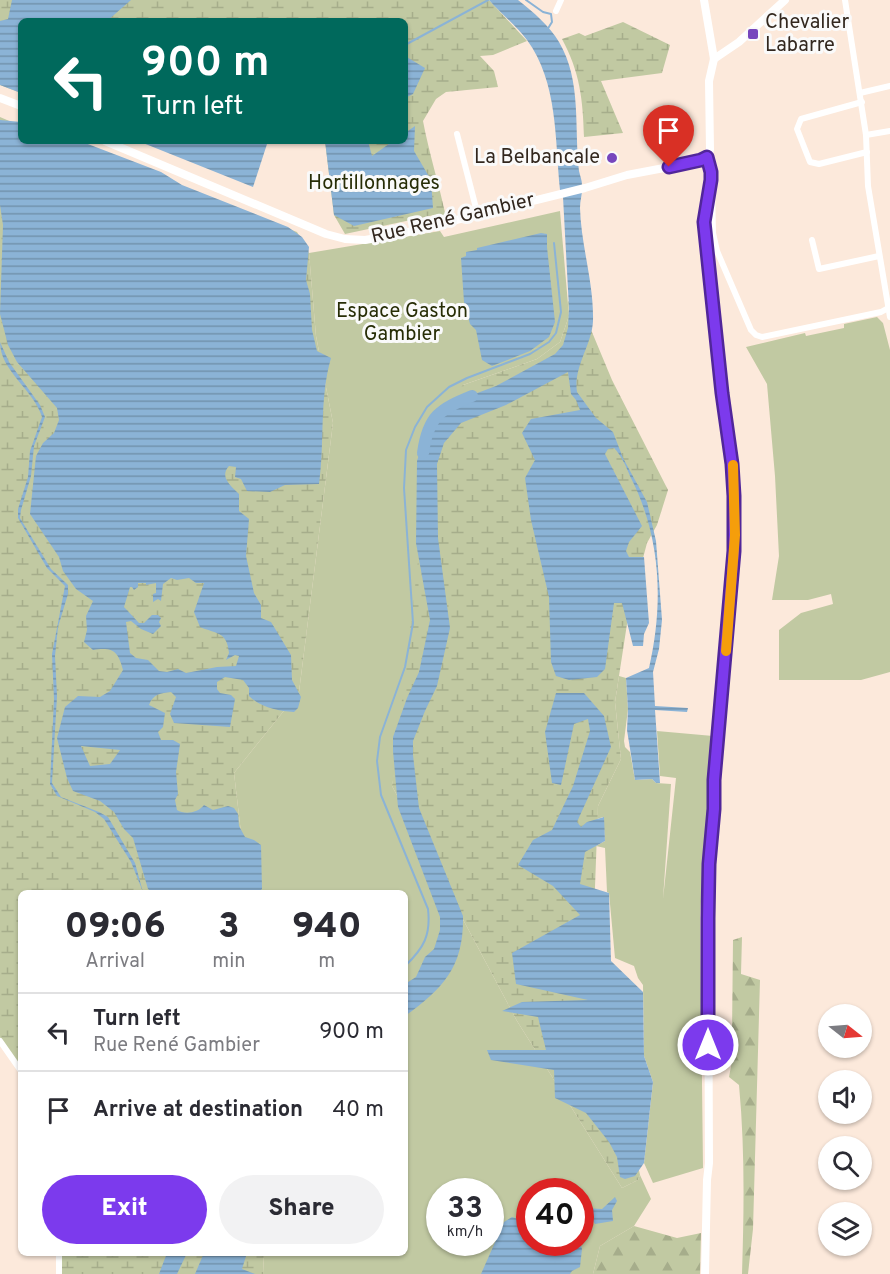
<!DOCTYPE html>
<meta charset="utf-8">
<style>
body{margin:0;font-family:Overpass,sans-serif;background:#f2f2f3;color:#2b2b33;height:100vh;display:flex;flex-direction:column;font-size:22px;white-space:nowrap}
*{box-sizing:border-box;margin:0}
p{font-size:20px;color:#7c7c81}
.icon{flex:none;width:33px;height:33px;fill:none;stroke:currentColor;stroke-width:2;stroke-linecap:round;stroke-linejoin:round}
.map{position:relative;flex:1;overflow:hidden}
.details{position:absolute;left:18px;top:890px;width:390px;height:366px;display:flex;flex-direction:column;background:#fff;border-radius:9px;box-shadow:0 2px 4px #0004}
.details>*{flex:none}
.banner{position:absolute;left:18px;top:18px;width:390px;height:126px;border-radius:9px;box-shadow:0 2px 4px #0004;background:#00695c;color:#fff;overflow:hidden}
.needle{width:39px;rotate:107deg}
.buttons{position:absolute;left:818px;top:1004px;display:grid;gap:12px}
.buttons a{display:grid;place-items:center;width:54px;height:54px;border-radius:50%;background:#fff;box-shadow:0 2px 4px #0004;font-size:30px}
.speed{position:absolute;left:426px;top:1178px;display:flex;gap:12px;font-size:30px;font-weight:700;text-align:center}
.speed>*{display:grid;place-content:center;width:78px;height:78px;border-radius:50%;background:#fff;box-shadow:0 2px 4px #0004;line-height:1}
.speed small{font-size:15px;font-weight:400}
.speed .limit{border:9px solid #d22;background:#fff;color:#111}
.pin{position:absolute;display:grid;place-items:center;width:51px;height:51px;color:#fff;margin:-62px -26px;border-radius:50% 50% 50% 0;rotate:-45deg;box-shadow:0 0 6px #0007}
.pin .icon{rotate:45deg}
.me{position:absolute;width:66px;margin:-33px;rotate:0deg;stroke-linejoin:round;filter:drop-shadow(0 0 4px #0008)}
.turn{display:flex;align-items:center;gap:21px;height:126px;padding:0 24px;font-size:27px}
.turn .icon{width:78px;height:78px;stroke-width:2.5}
.turn b{display:block;font-size:42px;line-height:51px}
.eta{display:flex;justify-content:space-evenly;align-items:center;height:102px;text-align:center}
.eta b{font-size:36px;font-weight:800;line-height:42px}
.action{display:flex;gap:12px;margin-top:auto;padding:12px 24px}
.action a{flex:1;height:69px;border-radius:36px;background:#7c3aed;color:#fff;font-size:24px;font-weight:800;line-height:69px;text-align:center}
.action a+a{background:#f2f2f3;color:#2b2b33}
ul{padding:0;list-style:none}
li{display:flex;align-items:center;gap:18px;height:78px;padding:0 24px;border-top:2px solid #e1e1e2}
li div{flex:1}
li b{display:block;font-size:22px}
li em{font-style:normal}
.map>svg:first-child{display:block}
.green{fill:#c1c9a2;fill-rule:evenodd}
.forest{fill:url(#forest-firs)}
.wetland{fill:url(#wetland-marsh)}
.water{fill:url(#water-rules);fill-rule:evenodd}
.lines{fill:none;stroke-linecap:round;stroke-linejoin:round}
.stream{stroke:#8bb3d6;stroke-width:2}
.river{stroke:#8bb3d6;stroke-width:12}
.street{stroke:#fff;stroke-width:6}
.secondary{stroke:#fff;stroke-width:8}
.route-casing{stroke:#51269a;stroke-width:15}
.route{stroke:#7c3aed;stroke-width:10}
.slow{stroke:#f59e0b;stroke-width:10}
.poi-dot{fill:#7646bd;stroke:#fafafa;stroke-width:2}
.labels{text-anchor:middle;dominant-baseline:central;stroke-width:6;stroke-linejoin:round;paint-order:stroke}
.poi-label{font-size:20px;fill:#32271e;stroke:#fafafa;text-anchor:start}
.park-label{font-size:20px;fill:#272d06;stroke:#fafafa}
.street-label{font-size:20px;fill:#32271e;stroke:#fafafa}
</style>
<div class="map">
<svg width="890" height="1274" viewBox="0 0 890 1274">
<defs>
<pattern id="forest-firs" width="22" height="20" patternUnits="userSpaceOnUse" patternTransform="scale(1.5)"><rect width="22" height="20" fill="#c1c9a2"/><path d="M5 1l3.5 6h-7zM16 11l3.5 6h-7z" fill="#a6ad8b"/></pattern>
<pattern id="wetland-marsh" width="20" height="14" patternUnits="userSpaceOnUse" patternTransform="scale(1.5)"><rect width="20" height="14" fill="#c1c9a2"/><path d="M1 5h8M5 5V1M11 12h8M15 12V8" fill="none" stroke="#a6ad8b"/></pattern>
<pattern id="water-rules" width="6" height="5" patternUnits="userSpaceOnUse" patternTransform="scale(1.5)"><rect width="6" height="5" fill="#8bb3d6"/><path d="M0 2.5h6" fill="none" stroke="#7292ad"/></pattern>
</defs>
<rect width="100%" height="100%" fill="#fce9db"/>
<g class="green">
<path d="M560,211L569,316L560,342L537,359L463,385L392,786L517,1021L622,1188L638,1180L640,1175L651,1199L634,1226L600,1246L593,1274H263L264,1253L405,1252V892H248L234,773L299,692L333,423L316,336L309,253L440,231L444,237ZM440,1191H490V1242H440ZM530,1191H580V1242H530Z"/>
<path d="M877,317L883,323L890,350V672L861,680H779V630L801,613L833,604L831,594L808,600H772L779,556L775,476L767,384L746,347L805,333L806,336L844,328V324Z"/>
<path d="M619,676L626,678L628,709L624,741L625,747L630,752L635,780L652,779L656,783L671,784L663,899L676,778L660,776L657,731L713,736L700,915L703,1168L653,1183L644,1163L653,1082L644,1056L643,985L638,978L634,966L615,958L609,893L607,892L605,848L596,846L605,841L603,817L597,819L598,806L621,759L615,702Z"/>
</g>
<g class="forest">
<path d="M742,937L741,974L760,980L753,1229L748,1274H742C744,1211 745,1149 739,1085L729,1077L733,1056L732,1033L733,940Z"/>
<path d="M634,1226L677,1238L701,1233L700,1274H593L600,1246Z"/>
</g>
<g class="wetland">
<path d="M0,0H489L527,41L493,55L480,56L494,71L498,87L446,92L436,99L423,121C429,153 439,184 446,217L439,214L345,234L334,215L325,141H405V21H21V93L0,85Z"/>
<path d="M623,22L670,45L662,73L601,81L623,133L584,137C583,100 580,72 562,39L579,33L585,36Z"/>
<path d="M0,117L21,126V141H61L297,232L309,253L316,336L333,423L299,692L234,773L248,892H21V1071L0,1041Z"/>
<path d="M568,301L584,313L612,380L668,490L657,525L647,543L629,611L615,702L621,759L598,806L594,914L612,1039L640,1175L638,1180L622,1188L517,1021L392,786L432,440L438,412L463,385L537,359L560,342L569,316Z"/>
<path d="M59,1253H264L263,1274H59Z"/>
</g>
<g class="water">
<path d="M12,0H131L107,21H21V93L0,85V21L8,19Z"/>
<path d="M489,0H518C533,12 549,25 559,42C582,81 574,128 579,171C580,176 582,180 582,185C583,192 580,200 580,208C581,246 594,283 593,321C592,345 573,367 577,392L596,418L613,432L623,458L647,502L656,541L662,620L659,649L653,672L655,706L688,708L687,712L655,710L660,783H656L652,779L635,780L627,730L628,709L626,678L649,668C664,603 661,536 630,476C626,466 621,455 614,448L608,449L605,454L642,526L629,542L626,551L629,557H644L649,623L644,634L643,646H633L622,603H614L605,669L597,677L569,680L556,676L551,662L549,597L531,520L525,478L535,460L522,433L531,419L580,410L576,400L571,394L568,372L506,405L461,423L444,443L437,464L438,538L450,628L437,686L425,711L413,741V755L419,808L463,916C464,966 444,988 405,1016V984L416,977L425,957L434,949L440,930V917L398,807L393,751V737L407,698L419,672L430,620L416,543L417,461L421,448L433,423L449,407L464,398L496,386L555,354L563,345L568,328L569,308L563,197L560,190C555,140 558,82 527,40C516,25 501,14 489,0Z"/>
<path d="M405,56L425,68L413,94L405,98Z"/>
<path d="M0,120L21,122V141H80L161,172L182,185L288,227L302,237L309,247L306,280L310,294L312,330L317,351L331,358C319,399 325,443 319,484L285,485L270,492L247,491L241,479L235,477L236,467L229,466C219,477 231,486 239,494V511L249,519L246,556L254,593L261,605V618L271,622L291,655L292,680L301,697L298,708L294,712C278,711 260,707 249,696V688L243,680L225,677L217,682V689L220,693L231,695L235,699L230,727L174,723L170,714L176,697L171,692C161,693 153,694 149,705L165,713L163,727L158,732L161,740H173L180,744L176,772L178,794L175,800L177,810C185,815 198,813 204,805L213,810L228,806L234,808L238,814L239,826L245,837L254,840L261,845L262,889L259,892H152L148,889L133,838L124,829L114,812L100,801L73,791L67,778L57,738L65,707L78,696L100,697L110,691L123,670C118,651 113,647 93,650L84,642L87,630L86,616L93,601L76,589L63,571L59,557L30,514L36,456L43,443L54,433L59,420L57,408L17,362L8,345L0,314L3,225L0,205ZM171,578L177,580L189,578L196,583H204L194,612L200,627C216,634 227,631 229,653L226,660L235,655L239,656L236,666L217,667L186,673L178,669L167,672L159,671L148,660L136,658L130,653L126,622L131,621L141,629L153,634L161,626L159,622L161,618L158,615H152L144,623H139L124,607L130,587H132L134,590L138,587V583H146V585L156,583V593L153,594V602L158,599L161,601L163,584ZM81,746L120,750L110,764L90,766Z"/>
<path d="M415,126L414,151L431,180L433,208L354,226L334,215L325,141H368L372,156L393,141H405V133Z"/>
<path d="M138,141H268L253,187Z"/>
<path d="M541,233L547,234V247L555,322L549,337L530,351L492,366L482,360L476,330L470,324L464,302L461,258L466,256V252L477,250V248Z"/>
<path d="M0,342L9,362L40,405L45,417L34,446L31,476L21,510L20,518L51,569L68,585V594L58,627L55,656L57,696L52,783L61,797L99,812L108,817L135,863L143,892L131,862L104,819L95,812L57,796L50,784L54,699L52,654L65,586L47,568L18,518V509L28,477L30,451L42,417C34,390 0,371 0,342Z"/>
<path d="M556,693H584L604,716L611,747L577,822L581,827L587,822L604,817L605,841L585,852L580,884L609,893L611,961L643,992L644,1056L653,1082L644,1163L635,1176L625,1179L620,1177L617,1157L609,1142L586,1113L555,1098L554,1070L491,1060L487,1050H546L538,1017L502,1011L522,1002L588,1000L516,984L512,953L580,915L553,886L518,865L533,840L552,830L573,786L590,731L588,719L574,724L561,785L552,783L545,732Z"/>
<path d="M615,1197L617,1201L612,1210L613,1221L595,1224L592,1219L587,1218L584,1222L586,1232L581,1237V1205L583,1208L602,1209Z"/>
<path d="M512,1217L527,1222L529,1218L530,1242H580L582,1249L580,1267L572,1271L570,1274H481L504,1222Z"/>
<path d="M167,1253H187L177,1274H159Z"/>
<path d="M204,1253H247L242,1269L255,1274H195Z"/>
</g>
<g class="lines">
<g class="stream">
<path d="M526,0L543,12L551,14L552,22L547,30"/>
<path d="M405,45L488,0"/>
<path d="M405,966C424,948 431,935 428,909L381,795L377,761L380,737L405,667L413,623L404,488L406,450L415,427L427,407L449,387L467,378L530,354L549,342L556,333L561,312L554,243"/>
</g>
<path class="river" d="M423,453C428,416 440,409 472,396"/>
<g class="street">
<path d="M845,0L866,135L868,186L890,317"/>
<path d="M556,11L561,0"/>
<path d="M860,93L890,86"/>
<path d="M862,102L801,119L797,129L810,162L819,164L867,152"/>
<path d="M457,134L478,216"/>
<path d="M866,135L890,131"/>
<path d="M712,188L713,233L717,251L751,330L756,335L762,337L881,312L890,307"/>
<path d="M812,240L819,269L879,256"/>
<path d="M0,1041L21,1071"/>
<path d="M59,1252V1274"/>
</g>
<g class="secondary">
<path d="M704,0L714,59L709,81L710,150L707,157"/>
<path d="M714,59L739,42L785,0"/>
<path d="M0,98L21,106"/>
<path d="M105,141L326,234L345,239L365,240L400,234L585,188L627,175L701,161L707,157"/>
<path d="M705,1274L707,1180L709,1163L708,918L709,864L714,809V780L735,535L732,464L722,393L704,222L711,180V172L707,157"/>
</g>
</g>
<g class="lines">
<defs>
<path id="route" d="M669,167L701,160L707,157L711,172V180L704,222L722,393L732,464L734,496V551L714,780V809L709,864L708,918V1045"/>
</defs>
<use href="#route" class="route-casing"/>
<use href="#route" class="route"/>
<path class="slow" d="M726,651L735,535L733,465"/>
</g>
<g class="poi-dot">
<rect x="747" y="28" width="12" height="12" rx="3"/>
<circle cx="612" cy="158" r="6"/>
</g>
<g class="labels">
<g class="poi-label">
<text x="765" y="23">Chevalier<tspan x="765" dy="23">Labarre</tspan></text>
<text x="600" y="158" text-anchor="end">La Belbancale</text>
</g>
<g class="park-label">
<text x="374" y="184">Hortillonnages</text>
<text x="402" y="312">Espace Gaston<tspan x="402" dy="23">Gambier</tspan></text>
</g>
<g class="street-label">
<text transform="translate(453 219) rotate(-13)">Rue René Gambier</text>
</g>
</g>
</svg>
<div class="buttons">
<a><svg class="needle" viewBox="-14 -14 28 28"><path d="M0-13l5 13h-10z" fill="#e53935"/><path d="M0 13l5-13h-10z" fill="#7c7c81"/></svg></a>
<a><svg class="icon" aria-label="sound" viewBox="0 0 24 24"><path d="M4 9h4l5-4v14l-5-4H4zM17 9q2 3 0 6"/></svg></a>
<a><svg class="icon" aria-label="search" viewBox="0 0 24 24"><circle cx="10" cy="10" r="6"/><path d="M15 15l6 6"/></svg></a>
<a><svg class="icon" aria-label="layers" viewBox="0 0 24 24"><path d="M12 4l9 5-9 5-9-5zM3 14l9 5 9-5"/></svg></a>
</div>
<div class="speed"><div>33<small>km/h</small></div><div class="limit">40</div></div>
<div class="pin" style="left:669px;top:167px;background:#d93025"><svg class="icon" aria-label="arrive" viewBox="0 0 24 24"><path d="M6 21V4h12l-3 4 3 4H6"/></svg></div>
<svg class="me" style="left:708px;top:1045px" viewBox="-20 -20 40 40"><circle r="17" fill="#7c3aed" stroke="#fff" stroke-width="3"/><path d="M0-11L8 9 0 5-8 9z" fill="#fff"/></svg>
<div class="banner">
<div class="turn"><svg class="icon" aria-label="left" viewBox="0 0 24 24"><path d="M17 20v-9H6M10 6l-5 5 5 5"/></svg><div><b>900 m</b>Turn left</div></div>
</div>
<section class="details">
<div class="eta">
<div><b>09:06</b><p>Arrival</p></div>
<div><b>3</b><p>min</p></div>
<div><b>940</b><p>m</p></div>
</div>
<ul>
<li><svg class="icon" aria-label="left" viewBox="0 0 24 24"><path d="M17 20v-9H6M10 6l-5 5 5 5"/></svg><div><b>Turn left</b><p>Rue René Gambier</p></div><em>900 m</em></li>
<li><svg class="icon" aria-label="arrive" viewBox="0 0 24 24"><path d="M6 21V4h12l-3 4 3 4H6"/></svg><div><b>Arrive at destination</b></div><em>40 m</em></li>
</ul>
<div class="action"><a>Exit</a><a>Share</a></div>
</section>
</div>
